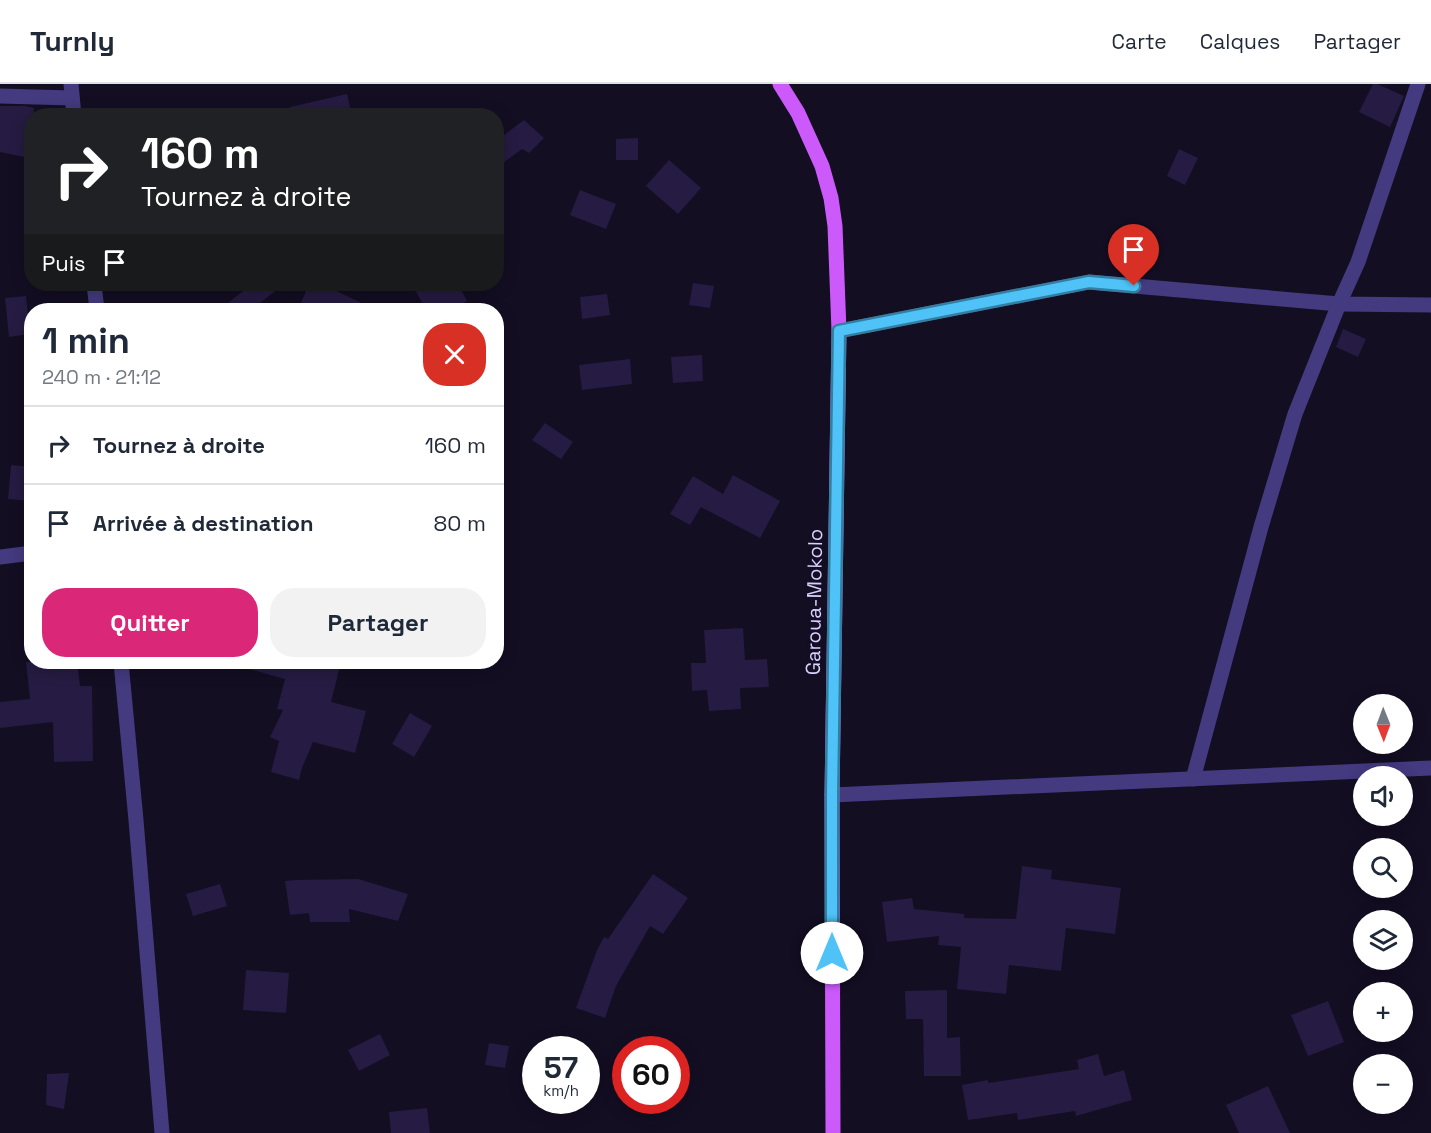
<!DOCTYPE html>
<html lang="fr">
<meta charset="utf-8">
<style>
body{margin:0;font-family:"Space Grotesk",sans-serif;background:#f2f2f3;color:#1f2937;height:100vh;display:flex;flex-direction:column;font-size:22px;white-space:nowrap}
*{box-sizing:border-box;margin:0}
p{font-size:20px;color:#747a83}
.icon{flex:none;width:33px;height:33px;fill:none;stroke:currentColor;stroke-width:2;stroke-linecap:round;stroke-linejoin:round}
.map{position:relative;flex:1;overflow:hidden}
.drawer{position:absolute;left:24px;top:219px;width:480px;height:366px;display:flex;flex-direction:column;background:#fff;border-radius:24px;box-shadow:0 3px 15px #0003}
.drawer>*{flex:none}
.hud{position:absolute;left:24px;top:24px;width:480px;height:183px;border-radius:24px;box-shadow:0 3px 15px #0003;background:#202124;color:#fff;overflow:hidden}
.needle{width:39px;rotate:179deg}
.buttons{position:absolute;left:1353px;top:610px;display:grid;gap:12px}
.buttons a{display:grid;place-items:center;width:60px;height:60px;border-radius:50%;background:#fff;box-shadow:0 3px 15px #0003;font-size:30px}
.speed{position:absolute;left:522px;top:952px;display:flex;gap:12px;font-size:30px;font-weight:700;text-align:center}
.speed>*{display:grid;place-content:center;width:78px;height:78px;border-radius:50%;background:#fff;box-shadow:0 3px 15px #0003;line-height:1}
.speed small{font-size:15px;font-weight:400}
.speed .limit{border:9px solid #d22;background:#fff;color:#111}
.pin{position:absolute;display:grid;place-items:center;width:51px;height:51px;color:#fff;margin:-62px -26px;border-radius:50% 50% 50% 0;rotate:-45deg;box-shadow:0 0 6px #0007}
.pin .icon{rotate:45deg}
.me{position:absolute;width:66px;margin:-33px;rotate:0deg;stroke-linejoin:round;filter:drop-shadow(0 0 4px #0008)}
.turn{display:flex;align-items:center;gap:21px;height:126px;padding:0 18px;font-size:27px}
.turn .icon{width:78px;height:78px;stroke-width:2.5}
.turn b{display:block;font-size:42px;line-height:51px}
.then{display:flex;align-items:center;height:57px;padding:0 18px;background:#0003;gap:12px;font-size:22px}
.round{display:grid;place-items:center;flex:none;width:63px;height:63px;border-radius:24px;background:#f2f2f3}
.head{display:flex;align-items:center;justify-content:space-between;height:102px;padding:0 18px}
h1{font-size:36px;font-weight:700;line-height:45px}
.button{display:flex;gap:12px;margin-top:auto;padding:12px 18px}
.button a{flex:1;height:69px;border-radius:24px;background:#db2777;color:#fff;font-size:24px;font-weight:700;line-height:69px;text-align:center}
.button a+a{background:#f2f2f3;color:#1f2937}
ul{padding:0;list-style:none}
li{display:flex;align-items:center;gap:18px;height:78px;padding:0 18px;border-top:2px solid #e0e1e3}
li div{flex:1}
li b{display:block;font-size:22px}
li em{font-style:normal}
header{display:flex;align-items:center;gap:36px;box-sizing:border-box;height:84px;padding:0 30px;background:#fff;border-bottom:2px solid #e0e1e3}
header strong{font-size:28px}
nav{display:flex;gap:33px;margin-inline-start:auto;font-size:21px}
.map>svg:first-child{display:block}
.building{fill:#261b42}
.lines{fill:none;stroke-linecap:round;stroke-linejoin:round}
.minor{stroke:#433a7f;stroke-width:15}
.major{stroke:#cc5afa;stroke-width:15}
.route-casing{stroke:#337fa1;stroke-width:15}
.route{stroke:#4fc3f7;stroke-width:10}
.labels{text-anchor:middle;dominant-baseline:central;stroke-width:6;stroke-linejoin:round;paint-order:stroke}
.street-label{font-size:20px;fill:#d9d0fe;stroke:#130e22}
</style>
<header>
<strong>Turnly</strong>
<nav><a>Carte</a><a>Calques</a><a>Partager</a></nav>
</header>
<div class="map">
<svg width="1431" height="1049" viewBox="0 0 1431 1049">
<rect width="100%" height="100%" fill="#130e22"/>
<g class="building">
<path d="M1373,0H1377L1404,12L1390,43L1359,28Z"/>
<path d="M347,10L352,32H291L290,23Z"/>
<path d="M0,22H25L34,24L33,32H32V39L24,73L0,68Z"/>
<path d="M524,36L544,54L529,69L522,65L496,84V57Z"/>
<path d="M638,54V76H616V55Z"/>
<path d="M1179,65L1198,74L1185,101L1167,92Z"/>
<path d="M669,76L701,104L678,130L646,102Z"/>
<path d="M580,106L616,120L606,145L570,131Z"/>
<path d="M693,199L714,202L710,224L689,221Z"/>
<path d="M252,200H284L251,226H219Z"/>
<path d="M309,200H322L376,226H298Z"/>
<path d="M412,200H458L467,217L449,226H426Z"/>
<path d="M607,210L610,231L582,235L580,213Z"/>
<path d="M26,212L30,250L9,253L5,214Z"/>
<path d="M1343,245L1366,255L1358,273L1336,263Z"/>
<path d="M702,271L703,297L673,299L671,273Z"/>
<path d="M630,275L632,300L582,306L579,281Z"/>
<path d="M545,339L573,358L561,375L532,356Z"/>
<path d="M11,381L32,383V417L8,415Z"/>
<path d="M733,391L780,417L760,454L701,423L690,441L670,430L693,392L723,410Z"/>
<path d="M743,544L745,576L767,575L769,603L740,604L741,625L709,627L707,606L692,607L691,579H706L704,546Z"/>
<path d="M26,578H77L80,602H92L93,677L54,678L53,638L0,644V618L30,615Z"/>
<path d="M247,578H341L331,618L366,627L355,669L313,658L302,684L299,696L271,688L279,657L270,653L283,626L277,625L285,595L246,584Z"/>
<path d="M410,629L432,642L414,673L392,660Z"/>
<path d="M1022,782L1052,786L1051,795L1121,804L1115,850L1066,844L1061,887L1009,881L1006,910L957,905L961,863L938,861L939,852L887,858L882,818L912,814L914,825L964,830V834L1016,835Z"/>
<path d="M653,790L688,814L663,850L650,842L616,902L605,934L576,924L597,866L604,853L608,855Z"/>
<path d="M358,795L408,810L398,837L349,825L350,838H310L309,829L290,831L285,797L296,796Z"/>
<path d="M220,800L227,822L193,832L186,810Z"/>
<path d="M246,886L289,889L286,929L243,926Z"/>
<path d="M947,906V954L960,953L961,992H924L923,935H906L905,907Z"/>
<path d="M1328,917L1344,958L1308,972L1291,931Z"/>
<path d="M380,950L390,971L359,987L348,966Z"/>
<path d="M489,959L509,962L505,984L485,981Z"/>
<path d="M1098,970L1104,992L1124,986L1132,1016L1076,1032L1075,1027L1018,1036L1017,1029L968,1036L962,1001L988,996V999L1079,985L1077,976Z"/>
<path d="M69,989L64,1025L46,1021L47,990Z"/>
<path d="M1268,1002L1290,1049H1239L1226,1021Z"/>
<path d="M427,1024L430,1049H391L389,1028Z"/>
</g>
<g class="lines">
<g class="minor">
<path d="M71,0L74,32"/>
<path d="M0,12L72,14"/>
<path d="M94,200L97,226"/>
<path d="M839,247L1089,198L1339,220L1431,221"/>
<path d="M0,473L32,469"/>
<path d="M121,578L136,736L162,1049"/>
<path d="M1193,695L1261,443L1295,330L1339,220L1358,178L1418,0"/>
<path d="M832,711L1431,684"/>
</g>
<path class="major" d="M780,0L798,29L822,82L831,114L835,142L839,247L832,711L833,1049"/>
</g>
<g class="lines">
<defs>
<path id="route" d="M832,869V711L839,247L1089,198L1134,202"/>
</defs>
<use href="#route" class="route-casing"/>
<use href="#route" class="route"/>
</g>
<g class="labels">
<g class="street-label">
<text transform="translate(814 518) rotate(-89)">Garoua-Mokolo</text>
</g>
</g>
</svg>
<div class="buttons">
<a><svg class="needle" viewBox="-14 -14 28 28"><path d="M0-13l5 13h-10z" fill="#e53935"/><path d="M0 13l5-13h-10z" fill="#747a83"/></svg></a>
<a><svg class="icon" aria-label="sound" viewBox="0 0 24 24"><path d="M4 9h4l5-4v14l-5-4H4zM17 9q2 3 0 6"/></svg></a>
<a><svg class="icon" aria-label="search" viewBox="0 0 24 24"><circle cx="10" cy="10" r="6"/><path d="M15 15l6 6"/></svg></a>
<a><svg class="icon" aria-label="layers" viewBox="0 0 24 24"><path d="M12 4l9 5-9 5-9-5zM3 14l9 5 9-5"/></svg></a>
<a>+</a>
<a>−</a>
</div>
<div class="speed"><div>57<small>km/h</small></div><div class="limit">60</div></div>
<div class="pin" style="left:1134px;top:202px;background:#d93025"><svg class="icon" aria-label="arrive" viewBox="0 0 24 24"><path d="M6 21V4h12l-3 4 3 4H6"/></svg></div>
<svg class="me" style="left:832px;top:869px" viewBox="-20 -20 40 40"><circle r="19" fill="#fff"/><path d="M0-13L10 11 0 6-10 11z" fill="#4fc3f7"/></svg>
<div class="hud">
<div class="turn"><svg class="icon" aria-label="right" viewBox="0 0 24 24"><path d="M7 20v-9h11M14 6l5 5-5 5"/></svg><div><b>160 m</b>Tournez à droite</div></div>
<div class="then">Puis<svg class="icon" aria-label="arrive" viewBox="0 0 24 24"><path d="M6 21V4h12l-3 4 3 4H6"/></svg></div>
</div>
<section class="drawer">
<div class="head"><div><h1>1 min</h1><p>240 m · 21:12</p></div><a class="round" style="background:#d93025;color:#fff"><svg class="icon" aria-label="close" viewBox="0 0 24 24"><path d="M6 6l12 12M18 6L6 18"/></svg></a></div>
<ul>
<li><svg class="icon" aria-label="right" viewBox="0 0 24 24"><path d="M7 20v-9h11M14 6l5 5-5 5"/></svg><div><b>Tournez à droite</b></div><em>160 m</em></li>
<li><svg class="icon" aria-label="arrive" viewBox="0 0 24 24"><path d="M6 21V4h12l-3 4 3 4H6"/></svg><div><b>Arrivée à destination</b></div><em>80 m</em></li>
</ul>
<div class="button"><a>Quitter</a><a>Partager</a></div>
</section>
</div>
